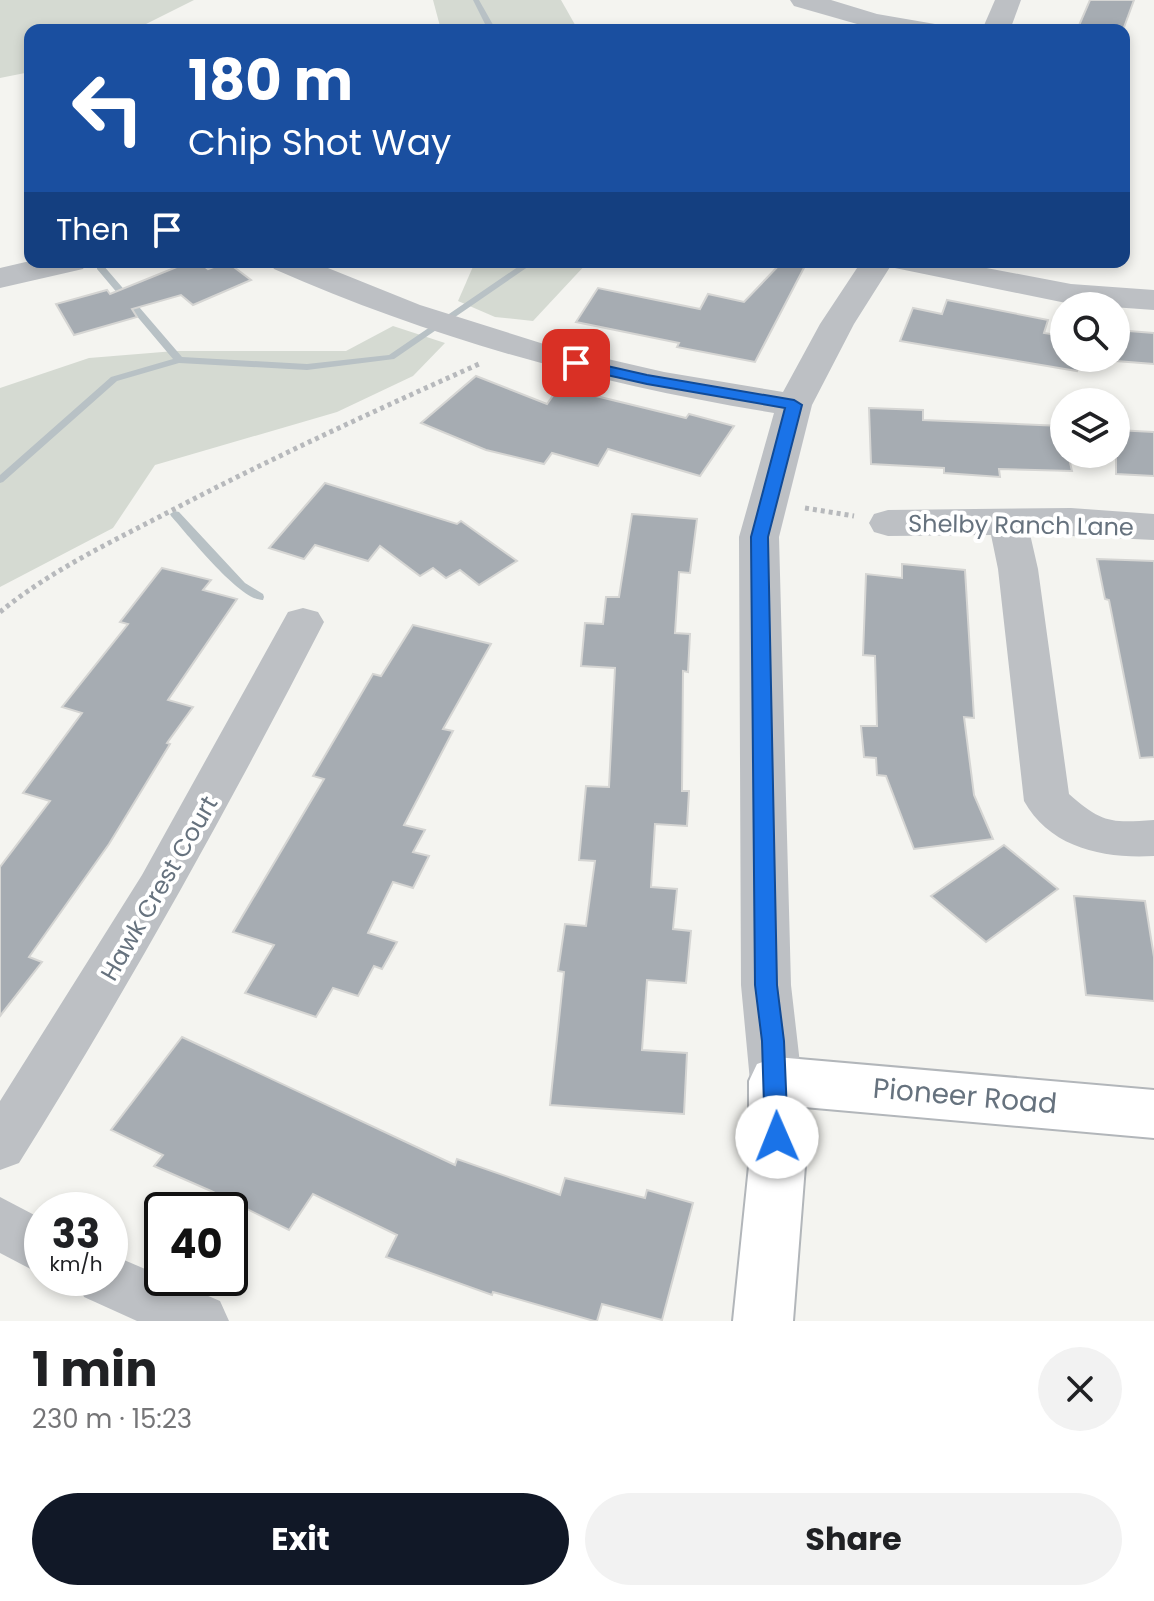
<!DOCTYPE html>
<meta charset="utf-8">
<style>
body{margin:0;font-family:Poppins,sans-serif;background:#f2f2f2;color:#202124;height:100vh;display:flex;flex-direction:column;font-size:30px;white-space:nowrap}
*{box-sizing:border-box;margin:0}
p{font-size:26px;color:#757577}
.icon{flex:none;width:44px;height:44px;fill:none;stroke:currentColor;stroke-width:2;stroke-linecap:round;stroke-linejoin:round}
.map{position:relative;height:1321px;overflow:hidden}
.sheet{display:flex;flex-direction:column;background:#fff;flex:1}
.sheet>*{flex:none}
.guide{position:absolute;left:24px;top:24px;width:1106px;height:244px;border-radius:16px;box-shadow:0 4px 12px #0003;background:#1a4fa0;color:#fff;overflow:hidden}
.buttons{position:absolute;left:1050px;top:292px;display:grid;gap:16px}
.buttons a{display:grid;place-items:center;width:80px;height:80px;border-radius:50%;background:#fff;box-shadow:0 4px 12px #0003;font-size:40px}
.speed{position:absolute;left:24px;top:1192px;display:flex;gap:16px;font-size:40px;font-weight:700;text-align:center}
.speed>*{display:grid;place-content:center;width:104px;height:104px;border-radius:50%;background:#fff;box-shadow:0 4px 12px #0003;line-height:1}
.speed small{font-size:20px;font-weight:400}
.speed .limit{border:4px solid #111;border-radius:12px;background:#fff;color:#111}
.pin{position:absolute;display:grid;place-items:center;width:68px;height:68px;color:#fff;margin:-34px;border-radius:16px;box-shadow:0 4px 12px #0006}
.me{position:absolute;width:88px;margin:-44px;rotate:359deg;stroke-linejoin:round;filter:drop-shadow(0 0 6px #0008)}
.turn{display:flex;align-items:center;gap:28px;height:168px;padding:0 32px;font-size:36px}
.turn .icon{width:104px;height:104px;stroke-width:2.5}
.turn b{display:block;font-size:56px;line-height:68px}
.then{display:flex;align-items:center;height:76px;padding:0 32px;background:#0003;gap:16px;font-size:30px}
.round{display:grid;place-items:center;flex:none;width:84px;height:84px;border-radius:42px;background:#f2f2f2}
.headline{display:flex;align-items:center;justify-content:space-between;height:136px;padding:0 32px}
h1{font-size:48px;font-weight:700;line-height:60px}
.button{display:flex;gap:16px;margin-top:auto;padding:16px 32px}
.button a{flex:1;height:92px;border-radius:48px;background:#111827;color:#fff;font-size:32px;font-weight:700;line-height:92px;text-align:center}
.button a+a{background:#f2f2f2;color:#202124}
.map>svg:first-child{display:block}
.green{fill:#d5dad2}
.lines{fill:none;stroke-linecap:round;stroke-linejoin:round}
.stream{fill:#b8c1c5;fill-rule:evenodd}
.building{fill:#a6acb2;stroke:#d5d5d3;stroke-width:2}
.secondary-casing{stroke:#b2b6ba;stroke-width:4}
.path{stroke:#b7b9bc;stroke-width:5;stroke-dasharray:4 4;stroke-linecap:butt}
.street{fill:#bdc0c4;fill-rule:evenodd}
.secondary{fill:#fff;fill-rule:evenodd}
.route{fill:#1a73e8;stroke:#114b97;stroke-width:2}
.labels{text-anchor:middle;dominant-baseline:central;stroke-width:8;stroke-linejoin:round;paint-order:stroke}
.street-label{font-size:24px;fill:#66727e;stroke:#fff}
.near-street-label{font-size:28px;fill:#66727e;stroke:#fff}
</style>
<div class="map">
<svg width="1154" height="1321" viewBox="0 0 1154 1321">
<rect width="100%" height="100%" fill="#f4f4f0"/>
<g class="green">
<path d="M0,0H194L134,30H30V72L0,78Z"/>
<path d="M433,0H561L578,30H441Z"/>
<path d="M475,262H588L533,321L495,317L458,301Z"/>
<path d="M393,326L445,343L413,376L337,412L155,465L113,528L0,587V388L89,358L175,351H346Z"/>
</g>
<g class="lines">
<g class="stream">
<path d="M473,0H479L496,30H488Z"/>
<path d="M525,262H535L394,359L307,370L179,363L117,381L3,482L0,483V475L111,377L173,359L97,269V265H103L182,357L307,364L389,355Z"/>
<path d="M175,511L179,512L245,583L263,594L264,597L263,600C240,601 188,535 171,516L170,514Z"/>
</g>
</g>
<g class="building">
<path d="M1090,0H1134L1123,30H1077Z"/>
<path d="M189,262H199L208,269L227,262L251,280L193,305L181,295L132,309L137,317L74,335L56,304L107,290L110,294Z"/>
<path d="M782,262H807L755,362L677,347L679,343L576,322L598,288L700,309L708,294L744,302Z"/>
<path d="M947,300L1048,320L1044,333L1064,336V358H1081L1077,371L900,341L913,308L942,314Z"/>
<path d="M1116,330L1154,333V364L1116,361Z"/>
<path d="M476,376L547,404L559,387L686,418L689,414L734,426L700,476L608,449L598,466L552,453L544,464L486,450L421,423Z"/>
<path d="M869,408L923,410V420L1062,426L1064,454H1068L1072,471L999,469L1000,477L944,473V468L871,464Z"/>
<path d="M1116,430L1154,432V476L1116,474Z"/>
<path d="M325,483L457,524L461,521L517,561L479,585L460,570L446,578L433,568L420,576L380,546L368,561L315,545L304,559L269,548Z"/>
<path d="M632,514L697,519L690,573L679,572L675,633L690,634L688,672L683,671L682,791H689L687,826L655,824L651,887L677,889L673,929L691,931L686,983L647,980L642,1050L687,1053L684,1114L550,1105L564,972L558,971L565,924L586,926L595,861L579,860L586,786L609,787L615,668L581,666L585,623L603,624L606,597H619Z"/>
<path d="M1097,559L1154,561V757L1140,758L1109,600L1105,599Z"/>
<path d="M902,564L965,570L974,718L964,717L974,795L993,839L914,849L886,776L877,775L876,758L864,757L861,726H877L875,656L863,655L866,574L902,578Z"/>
<path d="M162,568L211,580L203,590L237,599L168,700L193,707L167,743L170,744L109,844L29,957L42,962L0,1016V867L50,801L23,793L82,713L62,707L128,624L120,622Z"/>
<path d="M413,625L491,644L443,729L453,731L404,825L425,830L413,852L429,856L413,888L393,882L368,933L397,942L382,969L374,966L358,996L333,988L316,1017L245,993L274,945L233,932L324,779L313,776L373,674L381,676Z"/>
<path d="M1004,845L1058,889L986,942L931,896Z"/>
<path d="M1074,896L1145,901L1154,957V1001L1086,995Z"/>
<path d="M182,1037L455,1165L457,1159L560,1195L565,1178L645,1198L647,1190L693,1203L662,1320L602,1304L597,1321H594L493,1292L492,1295L386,1257L397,1235L313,1194L289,1230L211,1191L154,1166L163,1155L111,1130Z"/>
</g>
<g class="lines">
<defs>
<path id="secondary" d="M776,1057L1154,1090V1138L804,1107L805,1166L793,1321H733L749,1166V1081L757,1064Z"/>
</defs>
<use href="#secondary" class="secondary-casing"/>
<g class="path">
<path d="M805,508L854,516"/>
<path d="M0,612C49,572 105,545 161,516C265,461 372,412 479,364"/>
</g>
<g class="street">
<path d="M790,0H831L877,14L935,24L939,30H878L794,6Z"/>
<path d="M995,0H1021L1010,30H982Z"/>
<path d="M30,261V262H87L83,269L0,288V268Z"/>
<path d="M270,262H313L420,305L547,345L664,372L783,392L820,324L861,262H955L1071,284L1154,290V310L1071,304L890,267L854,324L812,405L779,537L791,985L802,1081L794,1097L776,1104L758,1097L750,1081L741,985L739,537L774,413C601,385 435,340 274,269Z"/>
<path d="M1071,508L1154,514V540L1030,534L1038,569L1069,794C1102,823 1110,823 1154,820V856C1104,859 1050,848 1024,801L998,569L991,535L888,536L874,532L869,523L874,514L888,510Z"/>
<path d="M303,608L318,612L324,622C229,807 129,987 19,1163L0,1170V1101L142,875L288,612Z"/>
<path d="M0,1197L42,1219V1275L0,1253Z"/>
<path d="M110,1254L220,1301L229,1321H137L84,1297L76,1278H110Z"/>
</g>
<use href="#secondary" class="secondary"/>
</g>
<path class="route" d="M576,359L647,375L794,400L802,405L768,537L777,985L784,1041L788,1137L785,1144L777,1147L769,1144L765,1137L762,1041L755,985L751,537L785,408L647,384L571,367V360Z"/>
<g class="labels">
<g class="street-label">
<text transform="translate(1021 525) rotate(1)">Shelby Ranch Lane</text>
<text transform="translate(159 888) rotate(-60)">Hawk Crest Court</text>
</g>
<g class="near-street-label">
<text transform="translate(965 1096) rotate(5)">Pioneer Road</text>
</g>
</g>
</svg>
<div class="buttons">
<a><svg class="icon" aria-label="search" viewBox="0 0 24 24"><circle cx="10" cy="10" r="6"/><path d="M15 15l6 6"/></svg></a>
<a><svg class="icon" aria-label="layers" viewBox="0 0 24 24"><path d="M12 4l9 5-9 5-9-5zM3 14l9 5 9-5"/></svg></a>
</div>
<div class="speed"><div>33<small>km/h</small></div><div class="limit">40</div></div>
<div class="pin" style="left:576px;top:363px;background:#d93025"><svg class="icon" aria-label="arrive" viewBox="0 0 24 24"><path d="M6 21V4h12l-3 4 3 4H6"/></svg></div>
<svg class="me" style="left:777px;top:1137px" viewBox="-20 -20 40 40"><circle r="19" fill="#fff"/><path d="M0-13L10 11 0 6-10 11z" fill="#1a73e8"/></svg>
<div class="guide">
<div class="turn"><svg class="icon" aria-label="left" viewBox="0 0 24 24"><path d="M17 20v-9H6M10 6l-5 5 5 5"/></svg><div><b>180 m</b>Chip Shot Way</div></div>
<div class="then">Then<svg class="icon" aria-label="arrive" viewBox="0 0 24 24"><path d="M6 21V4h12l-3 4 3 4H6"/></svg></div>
</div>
</div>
<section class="sheet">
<div class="headline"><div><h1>1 min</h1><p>230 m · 15:23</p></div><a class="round"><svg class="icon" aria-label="close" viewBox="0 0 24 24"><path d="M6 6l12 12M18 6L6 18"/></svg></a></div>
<div class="button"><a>Exit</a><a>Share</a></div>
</section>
